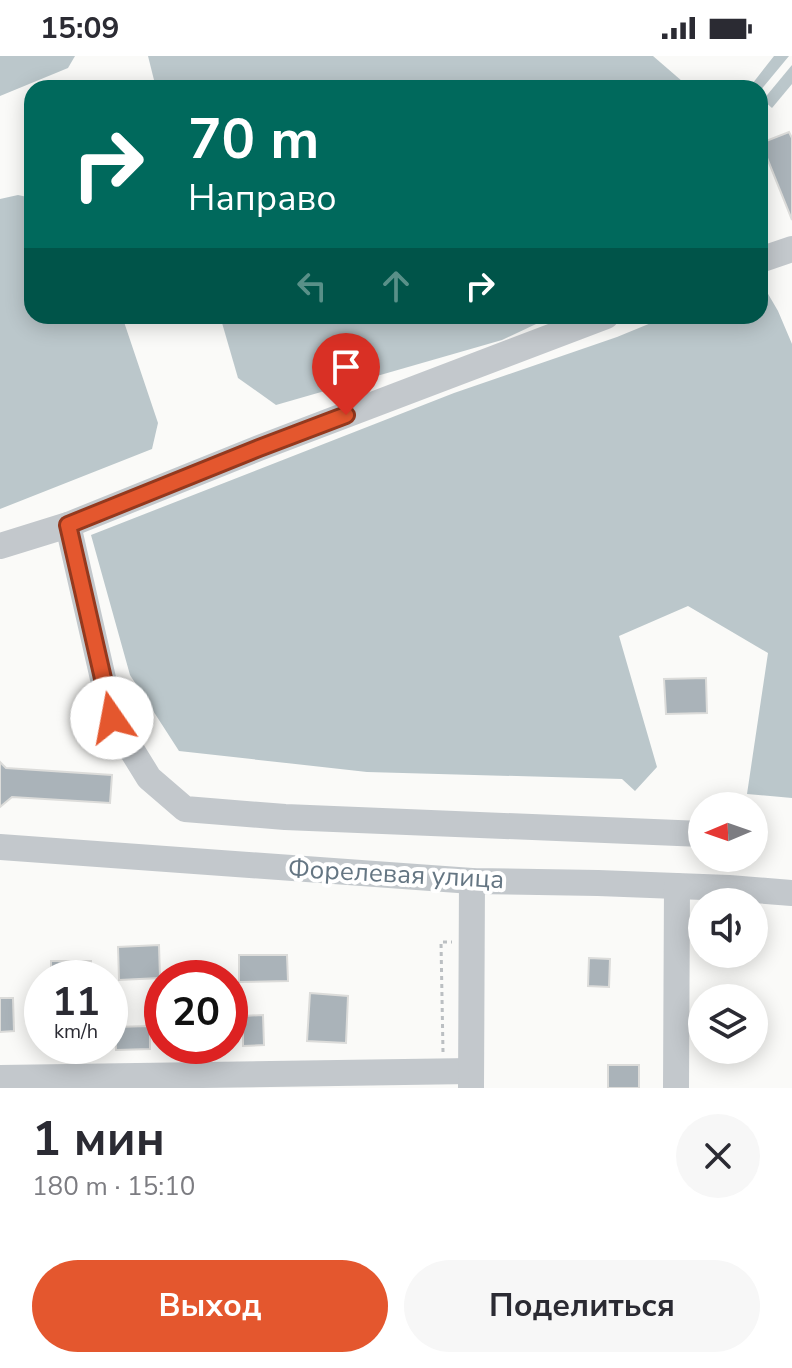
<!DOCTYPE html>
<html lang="ru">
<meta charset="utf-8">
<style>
body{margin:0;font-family:"Nunito Sans",sans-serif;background:#f7f7f7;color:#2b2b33;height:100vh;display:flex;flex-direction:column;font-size:30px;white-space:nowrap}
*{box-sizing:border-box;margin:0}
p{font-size:26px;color:#7c7c81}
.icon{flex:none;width:44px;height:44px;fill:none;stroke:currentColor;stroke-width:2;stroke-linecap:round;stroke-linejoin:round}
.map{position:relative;height:1032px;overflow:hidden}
.side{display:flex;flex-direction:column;background:#fff;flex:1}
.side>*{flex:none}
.banner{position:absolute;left:24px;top:24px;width:744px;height:244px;border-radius:24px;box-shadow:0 4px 20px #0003;background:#00695c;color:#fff;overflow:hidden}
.needle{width:52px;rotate:268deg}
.fabs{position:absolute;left:688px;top:736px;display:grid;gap:16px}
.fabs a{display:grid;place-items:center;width:80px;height:80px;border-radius:50%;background:#fff;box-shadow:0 4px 20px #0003;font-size:40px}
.speed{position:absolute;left:24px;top:904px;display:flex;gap:16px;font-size:40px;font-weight:700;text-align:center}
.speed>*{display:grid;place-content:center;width:104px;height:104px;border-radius:50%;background:#fff;box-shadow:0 4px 20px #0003;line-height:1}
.speed small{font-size:20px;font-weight:400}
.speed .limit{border:12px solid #d22;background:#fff;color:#111}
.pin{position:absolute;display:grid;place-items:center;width:68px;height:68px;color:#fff;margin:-82px -34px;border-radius:50% 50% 50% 0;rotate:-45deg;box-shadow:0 0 8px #0007}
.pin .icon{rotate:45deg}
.me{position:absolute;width:88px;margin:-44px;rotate:348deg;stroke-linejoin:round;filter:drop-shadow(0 0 6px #0008)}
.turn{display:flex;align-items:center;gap:28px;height:168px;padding:0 32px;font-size:36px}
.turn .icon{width:104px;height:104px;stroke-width:2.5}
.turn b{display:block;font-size:56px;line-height:68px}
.lanes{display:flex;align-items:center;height:76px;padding:0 32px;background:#0003;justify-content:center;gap:40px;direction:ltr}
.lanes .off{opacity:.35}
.round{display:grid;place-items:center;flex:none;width:84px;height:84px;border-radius:42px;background:#f7f7f7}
.overview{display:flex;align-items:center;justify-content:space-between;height:136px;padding:0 32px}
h1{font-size:48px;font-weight:700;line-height:60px}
.button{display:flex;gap:16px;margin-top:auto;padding:16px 32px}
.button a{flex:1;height:92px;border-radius:48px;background:#e4572e;color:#fff;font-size:32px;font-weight:700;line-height:92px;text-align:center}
.button a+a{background:#f7f7f7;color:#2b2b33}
.status{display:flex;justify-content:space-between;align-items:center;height:56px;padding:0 40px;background:#fff;direction:ltr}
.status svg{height:22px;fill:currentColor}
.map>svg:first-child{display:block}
.water{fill:#bbc7cb}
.building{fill:#aab3b9;stroke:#dcdcda;stroke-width:2}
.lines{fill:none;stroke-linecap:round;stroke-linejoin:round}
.path{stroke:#bbbfc2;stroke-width:3;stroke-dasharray:4 4;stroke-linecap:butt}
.minor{stroke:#c3c8cc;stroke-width:26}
.route-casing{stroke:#94391e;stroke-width:20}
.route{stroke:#e4572e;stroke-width:14}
.labels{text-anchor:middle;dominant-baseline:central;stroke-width:8;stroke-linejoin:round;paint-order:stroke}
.street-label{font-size:26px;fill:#657683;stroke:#fff}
</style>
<div class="status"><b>15:09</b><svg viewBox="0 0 49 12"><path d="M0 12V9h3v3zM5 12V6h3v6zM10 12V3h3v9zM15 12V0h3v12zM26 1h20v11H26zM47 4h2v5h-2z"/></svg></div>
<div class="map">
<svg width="792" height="1032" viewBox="0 0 792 1032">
<rect width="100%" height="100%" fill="#fafaf8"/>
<g class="water">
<path d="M0,0H75L68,12L0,40Z"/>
<path d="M148,0H653L690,32H156Z"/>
<path d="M774,0H789L760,35V32H749Z"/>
<path d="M792,9V28L772,52L763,44Z"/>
<path d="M18,139L32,142V260H122L158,367L152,393L0,453V143Z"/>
<path d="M760,224L778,255L792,288V742L747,738L768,597L688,550L619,580L657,711L635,735L622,723L367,716L179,695L130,619L91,479L454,337L617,281L668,260H760Z"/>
<path d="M220,260H553L502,284L276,349L238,322Z"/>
</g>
<g class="building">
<path d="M789,76L792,82V164L761,87Z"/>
<path d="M706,622L707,657L666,658L664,623Z"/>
<path d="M0,706L6,712L112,719L110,747L12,741L0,751Z"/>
<path d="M159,889L160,922L119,924L118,891Z"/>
<path d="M239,899H287L288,925L239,926Z"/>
<path d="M589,902L610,903L609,931L588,930Z"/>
<rect x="51" y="905" width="40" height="17"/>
<path d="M310,937L348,940L346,987L307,985Z"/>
<path d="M0,942H13L14,975L0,976Z"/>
<path d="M263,959L264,989L243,990V960Z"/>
<path d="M150,970V993L116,994L115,971Z"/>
<rect x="608" y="1009" width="31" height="23"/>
</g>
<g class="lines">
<path class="path" d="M443,996L441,886H452"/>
<g class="minor">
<path d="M760,204L792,193"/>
<path d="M68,469L259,392L606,260"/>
<path d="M0,490L68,469L112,662L149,722L185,753L285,761L702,778"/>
<path d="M0,791L472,825L598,827L729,832L792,837"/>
<path d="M0,1022L471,1015"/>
<path d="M471,1032L472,825"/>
<path d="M676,1032L677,830"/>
</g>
</g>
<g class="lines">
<defs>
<path id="route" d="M112,662L68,469L259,392L346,359"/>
</defs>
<use href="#route" class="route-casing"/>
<use href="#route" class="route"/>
</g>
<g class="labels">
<g class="street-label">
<text transform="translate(396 818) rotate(3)">Форелевая улица</text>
</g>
</g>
</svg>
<div class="fabs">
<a><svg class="needle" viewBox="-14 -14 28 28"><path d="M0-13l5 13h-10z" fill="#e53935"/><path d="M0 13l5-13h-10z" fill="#7c7c81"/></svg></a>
<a><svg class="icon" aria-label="sound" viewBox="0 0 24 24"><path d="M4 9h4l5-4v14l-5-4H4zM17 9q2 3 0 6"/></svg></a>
<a><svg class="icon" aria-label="layers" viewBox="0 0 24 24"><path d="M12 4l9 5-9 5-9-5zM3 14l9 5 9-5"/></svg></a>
</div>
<div class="speed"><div>11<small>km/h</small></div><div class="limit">20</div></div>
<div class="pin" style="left:346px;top:359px;background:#d93025"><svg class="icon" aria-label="arrive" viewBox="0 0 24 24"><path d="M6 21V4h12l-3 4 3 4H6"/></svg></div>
<svg class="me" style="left:112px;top:662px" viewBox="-20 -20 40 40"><circle r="19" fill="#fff"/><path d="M0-13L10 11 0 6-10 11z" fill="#e4572e"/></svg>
<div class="banner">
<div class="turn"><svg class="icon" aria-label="right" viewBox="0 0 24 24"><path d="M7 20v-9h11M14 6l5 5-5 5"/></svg><div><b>70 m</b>Направо</div></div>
<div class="lanes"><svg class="icon off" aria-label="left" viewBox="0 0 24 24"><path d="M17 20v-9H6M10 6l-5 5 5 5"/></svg><svg class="icon off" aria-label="ahead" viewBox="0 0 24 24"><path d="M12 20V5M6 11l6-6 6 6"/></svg><svg class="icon" aria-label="right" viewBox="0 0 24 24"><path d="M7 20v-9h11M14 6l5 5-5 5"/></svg></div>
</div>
</div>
<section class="side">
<div class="overview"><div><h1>1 мин</h1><p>180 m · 15:10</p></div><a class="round"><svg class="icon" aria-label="close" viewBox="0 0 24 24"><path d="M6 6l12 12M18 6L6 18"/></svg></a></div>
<div class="button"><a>Выход</a><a>Поделиться</a></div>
</section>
